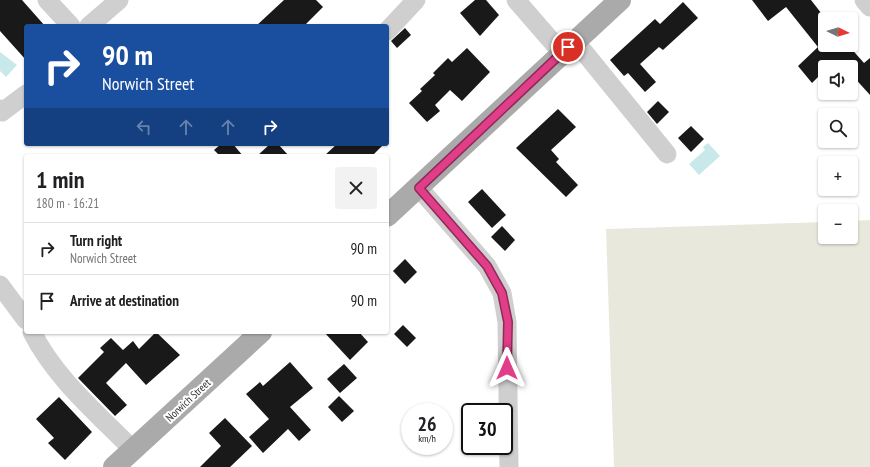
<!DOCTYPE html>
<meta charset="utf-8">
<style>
body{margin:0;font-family:"PT Sans Narrow",sans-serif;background:#f2f2f2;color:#202124;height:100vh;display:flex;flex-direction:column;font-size:15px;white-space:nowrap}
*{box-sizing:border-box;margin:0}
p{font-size:13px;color:#757577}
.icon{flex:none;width:22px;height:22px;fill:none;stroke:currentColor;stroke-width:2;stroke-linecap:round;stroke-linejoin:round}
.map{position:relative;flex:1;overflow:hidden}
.sheet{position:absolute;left:24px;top:154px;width:365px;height:180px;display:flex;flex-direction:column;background:#fff;border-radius:4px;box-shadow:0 1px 3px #0004}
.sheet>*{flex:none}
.guide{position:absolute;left:24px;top:24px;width:365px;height:122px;border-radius:4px;box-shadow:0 1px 3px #0004;background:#1a4fa0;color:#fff;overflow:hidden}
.needle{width:26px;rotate:95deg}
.buttons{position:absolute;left:818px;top:12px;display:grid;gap:8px}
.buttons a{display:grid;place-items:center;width:40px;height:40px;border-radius:4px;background:#fff;box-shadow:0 1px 3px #0004;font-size:20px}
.speed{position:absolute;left:401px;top:403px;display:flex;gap:8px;font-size:20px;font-weight:700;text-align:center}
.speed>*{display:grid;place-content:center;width:52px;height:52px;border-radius:50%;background:#fff;box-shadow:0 1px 3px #0004;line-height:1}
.speed small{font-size:10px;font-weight:400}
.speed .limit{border:2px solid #111;border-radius:6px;background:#fff;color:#111}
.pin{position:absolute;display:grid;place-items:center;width:34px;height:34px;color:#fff;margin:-17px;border:2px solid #fff;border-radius:50%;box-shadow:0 1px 4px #0007}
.me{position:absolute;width:44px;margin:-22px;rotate:0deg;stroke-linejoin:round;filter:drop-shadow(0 0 3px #0008)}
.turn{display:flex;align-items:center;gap:14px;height:84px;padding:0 12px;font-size:18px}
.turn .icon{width:52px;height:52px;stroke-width:2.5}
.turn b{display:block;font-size:28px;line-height:34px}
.lanes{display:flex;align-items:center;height:38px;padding:0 12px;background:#0003;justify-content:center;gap:20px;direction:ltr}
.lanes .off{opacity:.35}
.round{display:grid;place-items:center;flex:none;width:42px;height:42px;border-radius:4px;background:#f2f2f2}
.head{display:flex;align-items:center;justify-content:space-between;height:68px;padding:0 12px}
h1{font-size:24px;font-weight:700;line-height:30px}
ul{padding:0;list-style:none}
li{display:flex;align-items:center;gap:12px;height:52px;padding:0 12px;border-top:1px solid #e0e0e0}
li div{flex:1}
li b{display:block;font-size:15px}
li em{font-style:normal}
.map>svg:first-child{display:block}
.green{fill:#e8e9dc}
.water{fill:#c9e8e9}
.building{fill:#191919}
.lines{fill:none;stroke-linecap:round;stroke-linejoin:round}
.minor{stroke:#cfcfcf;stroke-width:19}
.major{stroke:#aaa;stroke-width:22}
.route-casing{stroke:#922858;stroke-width:10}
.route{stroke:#e03e88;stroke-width:7}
.labels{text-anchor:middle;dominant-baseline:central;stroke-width:4;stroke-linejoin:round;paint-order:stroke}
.street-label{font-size:11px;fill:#323232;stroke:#fff}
</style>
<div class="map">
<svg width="870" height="467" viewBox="0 0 870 467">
<rect width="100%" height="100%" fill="#fff"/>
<path class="green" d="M870,220V467H614L606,229L825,222V237H851V221Z"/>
<g class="water">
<path d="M0,52L17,65L6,77L0,71Z"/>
<path d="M708,143L720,156L699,175L689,164L705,150L703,147Z"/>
</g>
<g class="building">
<path d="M0,0H22L45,26H26V60L0,31Z"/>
<path d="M284,0H316L323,7L304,26H256Z"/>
<path d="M475,0H486L499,15L480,36L460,13Z"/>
<path d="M752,0H811L825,18V45H848L864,63L870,58V95L851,74V67H825V70L812,83L798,66L818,47L786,7L768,21Z"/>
<path d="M683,2L698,18L663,50L659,47L640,64L656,82L645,92L628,73L624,76L610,60L655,19L660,24Z"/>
<path d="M405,28L411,35L397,48L391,41Z"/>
<path d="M467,48L490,72L462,101L450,90L435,105L440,111L427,122L409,103L422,91L420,89L435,75L433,73L448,58L452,62Z"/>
<path d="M658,101L669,112L657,124L647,112Z"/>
<path d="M558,109L576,127L551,150L559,159L556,162L578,185L566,197L516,148Z"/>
<path d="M691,126L704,139L691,152L678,138Z"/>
<path d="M221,144H233L243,156H220L214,150Z"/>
<path d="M270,144H278L289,156H257Z"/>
<path d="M337,144H384L372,156H324Z"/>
<path d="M482,189L506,215L492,228L468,202Z"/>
<path d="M502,226L515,240L505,251L491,237Z"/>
<path d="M405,259L417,272L405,284L393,271Z"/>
<path d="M403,325L416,338L407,347L394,334Z"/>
<path d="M156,332L180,355L146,385L126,363L106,383L127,405L115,416L78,378L104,352L100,348L111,338L123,350L133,341L139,349Z"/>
<path d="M324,332H359L368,342L350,360Z"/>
<path d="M290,362L313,388L290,407L311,430L299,441L288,429L263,453L249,437L269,419L246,394L260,382L263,386Z"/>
<path d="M344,364L357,378L340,393L327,379Z"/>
<path d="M339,396L354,411L342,422L328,407Z"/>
<path d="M59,397L92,432L65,460L48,443L54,438L36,419Z"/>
<path d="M225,418L252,446L230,467H200L221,446L209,433Z"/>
</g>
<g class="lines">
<g class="minor">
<path d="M47,0L71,26"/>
<path d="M516,0L562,53"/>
<path d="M864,0L870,7"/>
<path d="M89,26L119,0"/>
<path d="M387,31L416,0"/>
<path d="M575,41L667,154"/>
<path d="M0,109L2,112L26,94"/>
<path d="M419,188L487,266L502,293L507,322L509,467"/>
<path d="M0,285L26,320"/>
<path d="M32,332C55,378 97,413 133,450"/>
</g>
<g class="major">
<path d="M387,216L620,0"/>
<path d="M114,467L261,332"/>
</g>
</g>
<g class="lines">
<defs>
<path id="route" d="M507,368L508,322L502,293L487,266L419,188L568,47"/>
</defs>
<use href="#route" class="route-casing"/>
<use href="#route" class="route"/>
</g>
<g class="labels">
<g class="street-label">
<text transform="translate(188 400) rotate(-43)">Norwich Street</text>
</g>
</g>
</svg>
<div class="buttons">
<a><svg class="needle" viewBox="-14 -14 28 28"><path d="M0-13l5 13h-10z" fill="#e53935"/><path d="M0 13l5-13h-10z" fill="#757577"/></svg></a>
<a><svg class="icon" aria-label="sound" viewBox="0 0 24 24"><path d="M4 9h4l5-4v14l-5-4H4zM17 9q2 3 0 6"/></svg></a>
<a><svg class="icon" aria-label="search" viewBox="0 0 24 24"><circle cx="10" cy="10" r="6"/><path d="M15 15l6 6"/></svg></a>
<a>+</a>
<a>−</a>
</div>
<div class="speed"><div>26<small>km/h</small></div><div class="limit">30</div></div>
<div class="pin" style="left:568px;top:47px;background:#d93025"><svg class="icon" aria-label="arrive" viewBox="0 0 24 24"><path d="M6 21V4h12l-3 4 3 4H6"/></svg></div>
<svg class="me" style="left:507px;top:368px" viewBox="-20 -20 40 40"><path d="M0-17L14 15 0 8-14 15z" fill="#e03e88" stroke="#fff" stroke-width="4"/></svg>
<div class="guide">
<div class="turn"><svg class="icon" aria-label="right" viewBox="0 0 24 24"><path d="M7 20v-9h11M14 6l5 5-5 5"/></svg><div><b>90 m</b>Norwich Street</div></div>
<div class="lanes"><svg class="icon off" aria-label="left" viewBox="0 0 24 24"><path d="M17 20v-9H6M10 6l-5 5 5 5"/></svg><svg class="icon off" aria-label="ahead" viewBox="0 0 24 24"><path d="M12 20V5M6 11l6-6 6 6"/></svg><svg class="icon off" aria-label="ahead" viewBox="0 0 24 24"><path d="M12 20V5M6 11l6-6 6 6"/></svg><svg class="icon" aria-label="right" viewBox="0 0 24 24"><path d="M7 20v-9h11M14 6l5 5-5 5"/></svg></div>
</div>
<section class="sheet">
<div class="head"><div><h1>1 min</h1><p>180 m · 16:21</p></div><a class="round"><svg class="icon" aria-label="close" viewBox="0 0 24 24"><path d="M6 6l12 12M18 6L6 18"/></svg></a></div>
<ul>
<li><svg class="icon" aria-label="right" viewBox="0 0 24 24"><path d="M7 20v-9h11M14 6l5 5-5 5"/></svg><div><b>Turn right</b><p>Norwich Street</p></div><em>90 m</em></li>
<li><svg class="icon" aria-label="arrive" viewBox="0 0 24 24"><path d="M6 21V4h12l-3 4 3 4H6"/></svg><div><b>Arrive at destination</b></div><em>90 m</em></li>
</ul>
</section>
</div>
